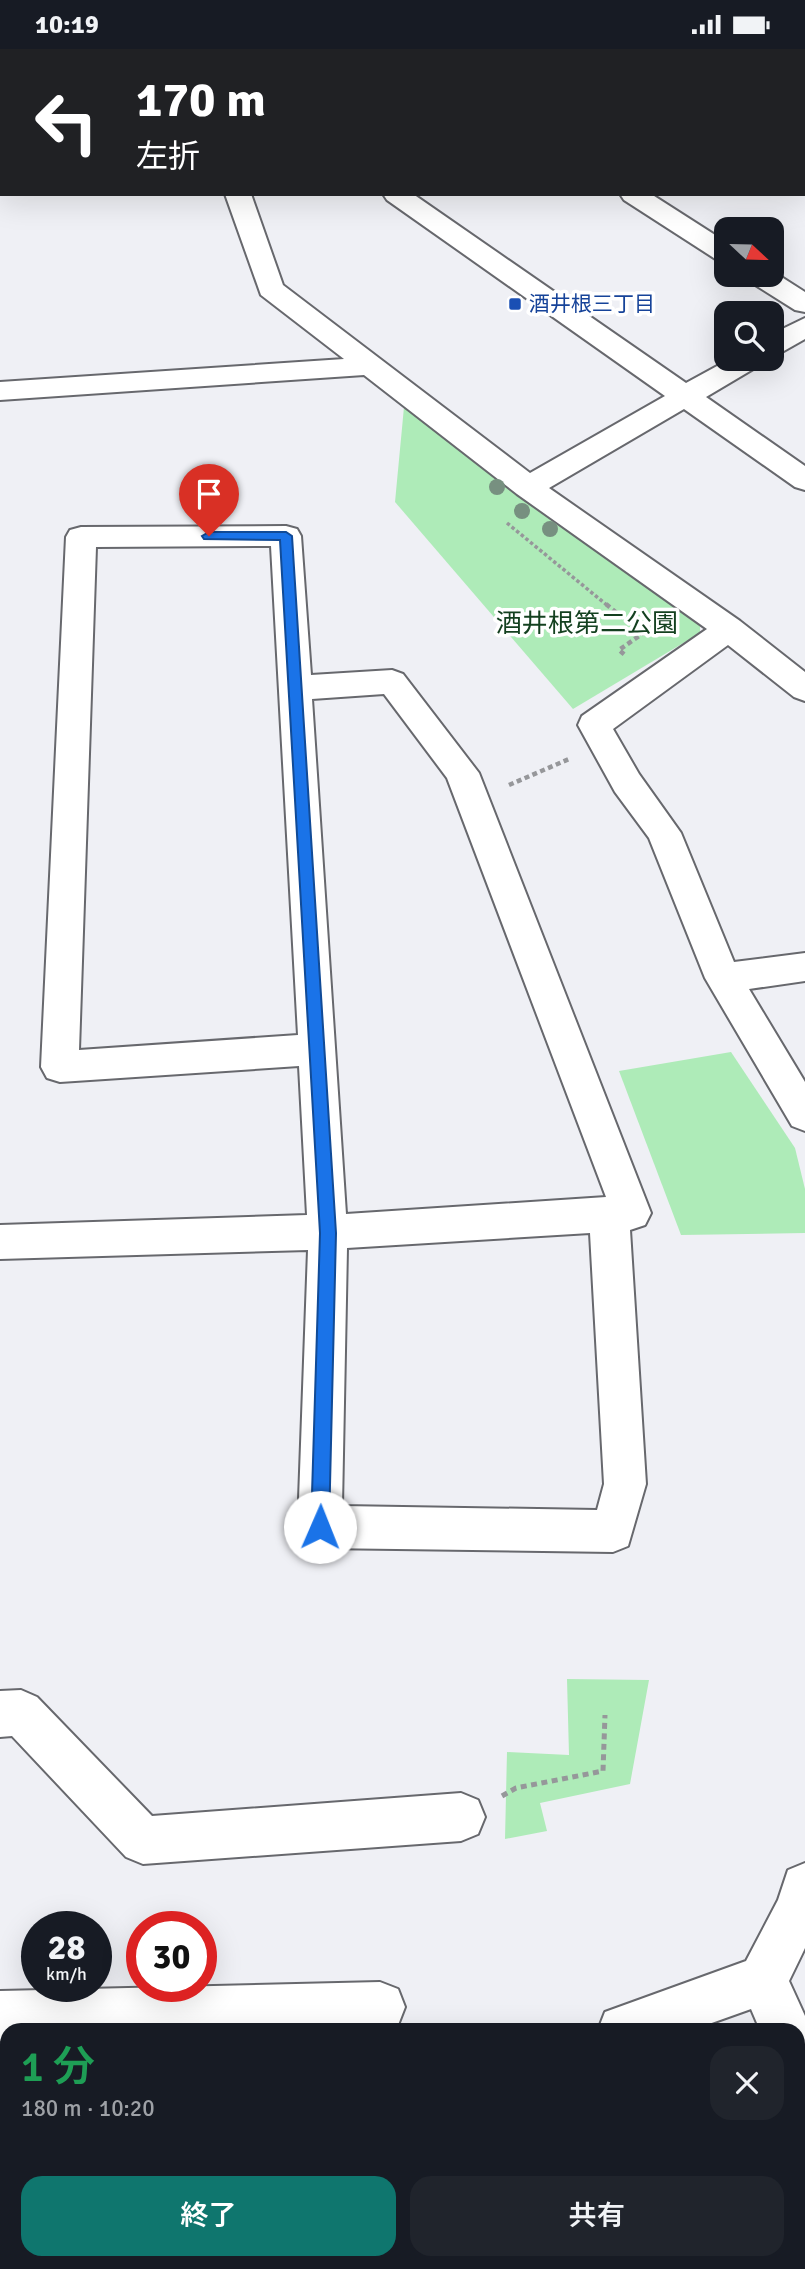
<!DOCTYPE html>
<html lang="ja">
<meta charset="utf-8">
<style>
body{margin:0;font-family:Signika,"Noto Sans JP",sans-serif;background:#20242c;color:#f1f3f6;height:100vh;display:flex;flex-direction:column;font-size:26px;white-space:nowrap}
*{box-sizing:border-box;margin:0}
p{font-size:23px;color:#9ea1a6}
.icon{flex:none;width:38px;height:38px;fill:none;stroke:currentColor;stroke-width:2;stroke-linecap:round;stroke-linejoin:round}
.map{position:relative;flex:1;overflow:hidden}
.panel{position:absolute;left:0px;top:1974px;width:805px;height:247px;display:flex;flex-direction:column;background:#171b24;border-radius:21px 21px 0 0;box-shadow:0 7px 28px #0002}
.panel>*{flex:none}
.hud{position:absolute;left:0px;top:0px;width:805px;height:147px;box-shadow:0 7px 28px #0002;background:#202124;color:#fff;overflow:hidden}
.needle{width:46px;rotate:112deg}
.fabs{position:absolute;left:714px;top:168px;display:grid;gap:14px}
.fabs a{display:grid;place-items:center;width:70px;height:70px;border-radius:14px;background:#171b24;box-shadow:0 7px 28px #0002;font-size:35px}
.speed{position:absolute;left:21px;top:1862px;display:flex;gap:14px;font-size:35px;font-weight:700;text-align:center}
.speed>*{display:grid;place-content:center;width:91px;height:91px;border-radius:50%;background:#171b24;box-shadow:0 7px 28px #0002;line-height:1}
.speed small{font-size:18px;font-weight:400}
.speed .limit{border:10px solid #d22;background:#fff;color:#111}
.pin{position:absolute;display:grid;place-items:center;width:60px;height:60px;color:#fff;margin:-72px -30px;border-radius:50% 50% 50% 0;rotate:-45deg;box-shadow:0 0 7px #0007}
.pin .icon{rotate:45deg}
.me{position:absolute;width:77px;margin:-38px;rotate:1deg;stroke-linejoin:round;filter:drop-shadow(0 0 5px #0008)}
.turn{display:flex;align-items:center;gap:24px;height:147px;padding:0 21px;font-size:32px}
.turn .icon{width:91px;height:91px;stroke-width:2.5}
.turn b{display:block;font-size:49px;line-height:60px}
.round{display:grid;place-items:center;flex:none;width:74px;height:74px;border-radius:21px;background:#20242c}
.head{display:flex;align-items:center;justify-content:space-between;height:119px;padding:0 21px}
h1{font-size:42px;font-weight:600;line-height:52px;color:#1e9e55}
.button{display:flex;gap:14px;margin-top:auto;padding:14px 21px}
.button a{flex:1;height:80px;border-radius:21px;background:#0f766e;color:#fff;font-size:28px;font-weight:600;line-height:80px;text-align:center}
.button a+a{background:#20242c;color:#f1f3f6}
.status{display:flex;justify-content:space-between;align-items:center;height:49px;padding:0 35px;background:#171b24;direction:ltr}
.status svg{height:19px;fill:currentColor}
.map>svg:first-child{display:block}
.green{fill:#aeebb8}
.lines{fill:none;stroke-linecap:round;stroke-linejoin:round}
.minor-casing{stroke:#67686d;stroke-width:4}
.path-far2{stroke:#96979a;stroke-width:3.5;stroke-dasharray:3.5 2.5;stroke-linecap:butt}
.path-far1{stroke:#96979a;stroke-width:4.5;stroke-dasharray:5 3.5;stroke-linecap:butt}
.path{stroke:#96979a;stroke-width:5;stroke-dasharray:6 4.5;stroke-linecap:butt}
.minor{fill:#fff;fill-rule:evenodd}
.tree{fill:#779080}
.route{fill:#1a73e8;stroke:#114b97;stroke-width:2}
.transit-dot{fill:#1a4fb4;stroke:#fff;stroke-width:2.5}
.labels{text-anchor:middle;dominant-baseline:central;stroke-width:7;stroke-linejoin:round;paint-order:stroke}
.far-transit-label{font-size:21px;fill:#164399;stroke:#fff;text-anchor:start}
.park-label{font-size:26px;fill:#144120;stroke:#fff}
</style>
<div class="status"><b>10:19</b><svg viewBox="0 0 49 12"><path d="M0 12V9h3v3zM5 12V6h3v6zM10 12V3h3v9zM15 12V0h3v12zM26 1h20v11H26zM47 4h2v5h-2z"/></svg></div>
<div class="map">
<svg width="805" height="2220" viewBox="0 0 805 2220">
<rect width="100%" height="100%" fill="#eff0f5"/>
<g class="green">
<path d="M404,358L700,574V584L573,660L395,453Z"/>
<path d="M731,1003L795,1099L805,1140V1184L681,1186L619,1022Z"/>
<path d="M567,1630L649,1631L630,1735L540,1754L547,1782L505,1790L507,1703L569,1706Z"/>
</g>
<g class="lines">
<defs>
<g id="minor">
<path d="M213,0H241L212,2Z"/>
<rect x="408" y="0" width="24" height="2"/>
<path d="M595,0H621L594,2Z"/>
<path d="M803,110L805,111V128L803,127Z"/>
<rect x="0" y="121" width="2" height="16"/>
<path d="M225,145H251L283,236L530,424L665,347L387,151L383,145H413L686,334L730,310H764L760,316L706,348L805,417V441L795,438L684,360L549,439L740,572L805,623V652L794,648L728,596L613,680L639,725L681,784L734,913L805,904V932L749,940L805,1033V1082L792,1077L705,929L649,789L615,743L578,676L582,667L707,580L517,445L364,326L0,351V333L344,310L261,246Z"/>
<path d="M620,145H651L726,193V213L717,211L624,151Z"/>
<path d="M772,222L805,243V263L795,261L749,232L745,226H772Z"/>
<path d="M805,269V290L782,303L772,306V285Z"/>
<path d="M286,477L297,480L301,487L311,626L392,621L403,625L479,724L651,1164L645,1176L630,1181L646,1435L628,1497L613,1503L320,1499L305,1493L298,1478L308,1201L0,1210V1176L307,1166L299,1017L60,1033L47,1029L41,1018L66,488L70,481L81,478ZM271,497L298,986L79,1001L96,498ZM384,645L447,729L606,1148L346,1165L312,650ZM590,1184L604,1435L597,1461L342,1457L347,1199Z"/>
<path d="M21,1641L37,1648L152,1767L461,1744L478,1751L485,1768L478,1785L461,1792L143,1815L126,1808L12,1687L0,1688V1642Z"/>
<path d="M805,1814V1899L789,1932L805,1967V2047L798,2044V1981H760L751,1960L692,1981H598L605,1963L746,1912L778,1851L788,1821Z"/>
<path d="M380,1933L398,1940L405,1958L398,1976L384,1981H7V1992H0V1942Z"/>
<path d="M7,2136V2188L0,2191V2139Z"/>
<path d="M164,2214H216L217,2220H165Z"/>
</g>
</defs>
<use href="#minor" class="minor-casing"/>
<path class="path-far2" d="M507,474L608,557"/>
<g class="path-far1">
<path d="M606,555L642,585L619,601L625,606"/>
<path d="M509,736L569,710"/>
</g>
<path class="path" d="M502,1747L516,1739L603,1722L605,1666"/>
<use href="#minor" class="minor"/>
</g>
<g class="tree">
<circle cx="497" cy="438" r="8"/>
<circle cx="522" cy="462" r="8"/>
<circle cx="550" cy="480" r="8"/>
</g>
<path class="route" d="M209,483H286L292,487L336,1184L329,1478L327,1485L320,1487L314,1485L311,1478L320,1184L280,491L204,490L202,487Z"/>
<rect class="transit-dot" x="508" y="248" width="14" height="14" rx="3.5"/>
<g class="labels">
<g class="far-transit-label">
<text x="529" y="255">酒井根三丁目</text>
</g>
<g class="park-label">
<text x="587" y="575">酒井根第二公園</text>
</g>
</g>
</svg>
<div class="fabs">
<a><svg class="needle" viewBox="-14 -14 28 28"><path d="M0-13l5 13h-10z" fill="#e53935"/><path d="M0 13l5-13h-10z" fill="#9ea1a6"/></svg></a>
<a><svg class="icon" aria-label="search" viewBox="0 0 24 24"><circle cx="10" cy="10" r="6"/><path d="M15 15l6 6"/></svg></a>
</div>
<div class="speed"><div>28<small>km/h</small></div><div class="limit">30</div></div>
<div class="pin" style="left:209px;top:487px;background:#d93025"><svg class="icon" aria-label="arrive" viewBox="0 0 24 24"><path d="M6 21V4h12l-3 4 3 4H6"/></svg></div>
<svg class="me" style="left:320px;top:1478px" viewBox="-20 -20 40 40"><circle r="19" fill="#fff"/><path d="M0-13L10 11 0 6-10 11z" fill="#1a73e8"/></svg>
<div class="hud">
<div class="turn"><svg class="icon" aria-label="left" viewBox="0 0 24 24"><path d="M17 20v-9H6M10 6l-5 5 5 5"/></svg><div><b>170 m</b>左折</div></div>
</div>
<section class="panel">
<div class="head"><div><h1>1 分</h1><p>180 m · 10:20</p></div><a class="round"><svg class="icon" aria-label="close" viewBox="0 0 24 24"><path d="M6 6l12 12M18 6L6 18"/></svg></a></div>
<div class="button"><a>終了</a><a>共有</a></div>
</section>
</div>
